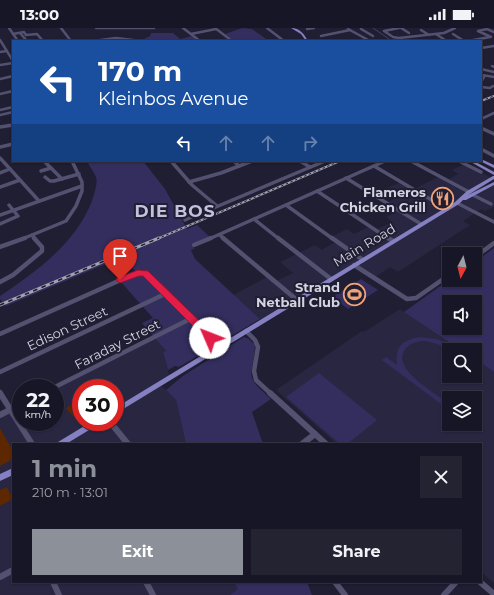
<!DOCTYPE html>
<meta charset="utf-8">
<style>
body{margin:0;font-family:Montserrat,sans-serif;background:#242332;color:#f1f3f6;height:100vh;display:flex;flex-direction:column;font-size:15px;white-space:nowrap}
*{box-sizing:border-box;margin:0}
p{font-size:13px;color:#9e9fa7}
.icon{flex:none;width:22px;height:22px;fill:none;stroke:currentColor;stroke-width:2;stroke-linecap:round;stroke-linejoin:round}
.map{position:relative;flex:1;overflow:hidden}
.panel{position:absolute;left:12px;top:415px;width:470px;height:140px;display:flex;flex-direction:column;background:#171626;border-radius:0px;box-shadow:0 1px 3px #0004,0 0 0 1px #363543}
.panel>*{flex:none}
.banner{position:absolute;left:12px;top:12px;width:470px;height:122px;border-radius:0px;box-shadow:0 1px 3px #0004,0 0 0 1px #363543;background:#1a4fa0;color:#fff;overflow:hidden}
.needle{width:26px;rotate:187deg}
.tools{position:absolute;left:442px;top:219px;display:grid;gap:8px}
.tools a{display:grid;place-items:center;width:40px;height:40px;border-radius:0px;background:#171626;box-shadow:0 1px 3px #0004,0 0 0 1px #363543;font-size:20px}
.speed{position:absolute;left:12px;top:351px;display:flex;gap:8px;font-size:20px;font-weight:700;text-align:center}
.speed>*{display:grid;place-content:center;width:52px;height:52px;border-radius:50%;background:#171626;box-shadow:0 1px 3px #0004,0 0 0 1px #363543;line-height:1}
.speed small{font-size:10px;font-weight:400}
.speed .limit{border:6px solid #d22;background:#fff;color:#111}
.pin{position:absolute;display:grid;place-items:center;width:34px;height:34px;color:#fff;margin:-41px -17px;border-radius:50% 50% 50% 0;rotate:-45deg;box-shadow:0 0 4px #0007}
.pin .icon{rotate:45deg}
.me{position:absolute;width:44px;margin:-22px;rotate:314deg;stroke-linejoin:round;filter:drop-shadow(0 0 3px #0008)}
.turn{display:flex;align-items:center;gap:14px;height:84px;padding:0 20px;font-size:18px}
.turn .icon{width:52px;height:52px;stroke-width:2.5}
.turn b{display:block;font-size:28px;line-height:34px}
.lanes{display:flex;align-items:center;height:38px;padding:0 20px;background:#0003;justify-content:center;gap:20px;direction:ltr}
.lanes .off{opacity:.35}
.round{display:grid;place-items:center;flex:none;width:42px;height:42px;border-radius:0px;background:#242332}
.overview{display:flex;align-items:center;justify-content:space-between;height:68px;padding:0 20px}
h1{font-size:24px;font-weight:700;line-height:30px;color:#8c9099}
.button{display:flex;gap:8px;margin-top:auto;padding:8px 20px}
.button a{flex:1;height:46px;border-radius:0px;background:#8c9099;color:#fff;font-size:16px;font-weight:700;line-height:46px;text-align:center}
.button a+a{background:#242332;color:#f1f3f6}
.status{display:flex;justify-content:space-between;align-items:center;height:28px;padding:0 20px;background:#171626;direction:ltr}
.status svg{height:11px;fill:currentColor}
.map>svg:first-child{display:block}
.built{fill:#282641;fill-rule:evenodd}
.green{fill:#332e5e;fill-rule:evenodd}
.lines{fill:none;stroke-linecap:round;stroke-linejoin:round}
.stream{stroke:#483f63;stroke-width:1}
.building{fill:#5c2701}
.minor-far3{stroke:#535170;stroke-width:2.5}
.minor-far2{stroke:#535170;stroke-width:3.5}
.minor-far1{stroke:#535170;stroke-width:4.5}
.minor{stroke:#535170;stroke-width:6}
.major{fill:#8580c1;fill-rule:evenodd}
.rail-far1-casing{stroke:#a1a1b0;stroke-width:2}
.rail-casing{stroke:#a1a1b0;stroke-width:3}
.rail-far1{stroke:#1f1e32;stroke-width:1;stroke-dasharray:2.5;stroke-linecap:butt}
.rail{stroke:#1f1e32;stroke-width:1.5;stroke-dasharray:4.5;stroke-linecap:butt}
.route{fill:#e11d48;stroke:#92132f}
.labels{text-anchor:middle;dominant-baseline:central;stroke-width:4;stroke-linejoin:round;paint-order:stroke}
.poi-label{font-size:13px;font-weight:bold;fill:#d3d3e1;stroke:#1f1e32;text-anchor:end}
.street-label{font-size:13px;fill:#d3d3e1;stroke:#1f1e32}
.district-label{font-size:17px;font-weight:bold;letter-spacing:1px;fill:#c3c2de;stroke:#1f1e32}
</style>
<div class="status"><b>13:00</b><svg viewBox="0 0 49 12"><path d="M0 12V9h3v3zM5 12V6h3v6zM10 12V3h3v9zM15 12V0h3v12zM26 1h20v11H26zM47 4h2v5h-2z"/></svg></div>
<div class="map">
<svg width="494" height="567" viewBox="0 0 494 567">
<rect width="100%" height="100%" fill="#1f1e32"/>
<g class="built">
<path d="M465,136L490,149V152L462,170L494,154V179L485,183L481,181L463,193L470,197L398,244L390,239L374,250L354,237L262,293L233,267L269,248L276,253L293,245L280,234L315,217L322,222L337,213L331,209L347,201L354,206L370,198L376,202L392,194L386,189L398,183L386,175L400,168L387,160L401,154L414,161L440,148L447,152L458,146L452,142Z"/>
<path d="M400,281L461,322H449V348H475V331L494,344V555L481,544V416H337L276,362L362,303L364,304ZM449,370H475V396H449Z"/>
<path d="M154,309L166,323L163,325L170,350L160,356L176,372L186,416H13V554H234L239,561L230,567H0V386L21,376V394H55V360ZM81,360H115V394H81Z"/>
</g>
<g class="green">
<path d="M242,0L252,1L269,13H234L225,6Z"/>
<path d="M151,5H173L180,11L192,8L198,13L142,12L150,8Z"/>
<path d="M87,133H143L165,161L187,201L197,197L210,209L192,216L194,221L191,222L195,231L260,291L179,339L175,338L168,342L163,324L166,323L142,295L153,290L120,253L137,245L122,229L6,278L0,271V268C37,243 75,216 92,173C94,166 98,156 96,149C94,144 89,138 87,133Z"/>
<path d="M494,220V344L475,331V322H461L404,284L449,252H475V234ZM449,274H475V300H449Z"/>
<path d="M361,251L378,262L348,281L332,269Z"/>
<path d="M244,309L249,311L255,317C253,352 242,345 271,371L252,384L263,416H186L176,372L166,362L183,348Z"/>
<path d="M419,309L437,311L458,322C446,322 436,313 422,313C415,314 408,316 404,323C393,342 436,366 449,375V382L382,332L386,329L397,337C395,319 401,313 419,309Z"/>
<path d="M319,345L377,392L347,416H340L286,369Z"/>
<path d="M234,554H307L312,567H230L238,561Z"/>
</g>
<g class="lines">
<path class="stream" d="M373,0L392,13"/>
</g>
<g class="building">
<path d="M81,372V394L79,396L66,380Z"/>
<path d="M0,400L13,423V431L0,438Z"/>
<path d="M7,459L13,471L0,478V462Z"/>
</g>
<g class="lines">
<g class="minor-far3">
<path d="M9,0L18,13"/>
<path d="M61,0L71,13"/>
<path d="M96,0H154"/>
<path d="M183,0L200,13"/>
<path d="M215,0L232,13"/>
<path d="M267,0L284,13"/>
<path d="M399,0L384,3L393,9L399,10L444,5L455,0"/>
<path d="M401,0L409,5"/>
<path d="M307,1L314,0"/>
<path d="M348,1L370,13"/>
<path d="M361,1L373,8"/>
<path d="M421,2L429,7"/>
<path d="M20,5L27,13"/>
<path d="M13,6L24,4L26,7L37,6L43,13"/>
<path d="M191,6L216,1"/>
<path d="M436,6L445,12"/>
<path d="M453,6L464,13"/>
<path d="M321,8L350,2"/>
<path d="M491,9L478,3L487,1L494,4"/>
<path d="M0,12L13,33"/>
<path d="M93,13L116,10L142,13"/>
<path d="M468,13L490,9"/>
<path d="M481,20L494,18"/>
<path d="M0,24L7,23"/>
<path d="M0,37L13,35"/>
<path d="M492,38L494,39"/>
<path d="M481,41L494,44"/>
<path d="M481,46L484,49L481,54"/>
<path d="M482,47L494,49"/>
<path d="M0,51L13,48"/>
<path d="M481,59L490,60L493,58"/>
<path d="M0,66L13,63"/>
<path d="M0,82L13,79"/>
<path d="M0,87L13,84"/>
<path d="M481,91L494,85"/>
</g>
<g class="minor-far2">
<path d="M0,99L13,97"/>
<path d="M481,100L494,106"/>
<path d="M13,111V113"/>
<path d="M0,119L13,116"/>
<path d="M481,121L494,128"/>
<path d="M0,130L39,173"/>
<path d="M44,133L62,151"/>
<path d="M171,133L192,157L217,178"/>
<path d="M234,133L239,138"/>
<path d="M300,133L310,139"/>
<path d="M411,133L469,164"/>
<path d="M459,133L481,144"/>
<path d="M374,138L447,181"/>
<path d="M41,143L51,140"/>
<path d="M0,145L10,141"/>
<path d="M45,149L50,153H54L79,146"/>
<path d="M346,150L421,196"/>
<path d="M189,154L221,145L252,133"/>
<path d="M0,159L20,152"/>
<path d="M317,163L389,211"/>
<path d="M473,167L491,176"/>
<path d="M457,175L494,194"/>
<path d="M286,177L333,211"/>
<path d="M0,187L82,158"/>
<path d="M254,191L279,211"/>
<path d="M185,192L325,133"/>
<path d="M0,196L18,188L9,177"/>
<path d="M220,207L224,211"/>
<path d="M22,211L32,207"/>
<path d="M35,211L32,207L66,193L76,178L82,163V154L72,133"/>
<path d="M209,211L385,133"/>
</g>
<g class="minor-far1">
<path d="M223,210L297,272"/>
<path d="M278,210L331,251"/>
<path d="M332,210L363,232"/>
<path d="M388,210L393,213"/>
<path d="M194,217L211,210"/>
<path d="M0,219L25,210"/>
<path d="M475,229L494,215"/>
<path d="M354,237L407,271L416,270L449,247"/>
<path d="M0,254L13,247L42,223V219L34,210"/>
<path d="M246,303L255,312L258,319L254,343L256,352L271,366"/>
<path d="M0,306L134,246H146L220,319"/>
<path d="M0,344L165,266"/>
<path d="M53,360L190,291"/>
<path d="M0,364L1,366"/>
</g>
<g class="minor">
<path d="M0,365L32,416"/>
<path d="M270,365L326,416"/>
<path d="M0,387L21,376"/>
<path d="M110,394L128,416"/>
<path d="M302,416L315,406"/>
<path d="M0,549L13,542"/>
<path d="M53,554L59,567"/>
<path d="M146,554L153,567"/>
<path d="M335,554L345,567"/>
<path d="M480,554L494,566"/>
<path d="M444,567L456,554"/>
</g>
<g class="major">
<path d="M291,0C300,0 304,6 308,13H306L301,6Z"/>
<path d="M481,131L494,137V140L480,133H481Z"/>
<path d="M469,133H474L494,144V147Z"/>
<path d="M493,148H494V151L468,167L494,154V157L466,172H463L459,176L115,386V380L455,174L467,163Z"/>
<path d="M91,394H100L99,396L66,416H57L58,414Z"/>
<path d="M13,440V447L0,453V446Z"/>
</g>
<defs>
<g id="rail-far1">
<path d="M481,73L494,68"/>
<path d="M157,211L340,133"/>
</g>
<path id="rail" d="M0,277L159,210"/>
</defs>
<use href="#rail-far1" class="rail-far1-casing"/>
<use href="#rail" class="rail-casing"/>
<use href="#rail-far1" class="rail-far1"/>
<use href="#rail" class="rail"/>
</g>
<path class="route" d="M138,242L148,243L214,307L215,310L214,312H207L143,248H139L120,255L116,252L117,250Z"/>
<defs>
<symbol id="restaurant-ring" viewBox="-11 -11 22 22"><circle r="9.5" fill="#1f1e32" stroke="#f0a378" stroke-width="1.5"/><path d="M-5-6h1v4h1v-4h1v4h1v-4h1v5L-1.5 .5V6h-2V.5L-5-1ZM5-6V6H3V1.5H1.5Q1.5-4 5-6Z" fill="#f0a378"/></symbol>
<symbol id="stadium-ring" viewBox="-11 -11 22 22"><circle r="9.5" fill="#1f1e32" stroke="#f0a378" stroke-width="1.5"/><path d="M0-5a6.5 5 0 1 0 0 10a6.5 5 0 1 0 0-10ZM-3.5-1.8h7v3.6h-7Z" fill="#f0a378"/></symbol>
</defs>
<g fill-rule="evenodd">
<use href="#restaurant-ring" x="430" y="158" width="25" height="25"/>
<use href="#stadium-ring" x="342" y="254" width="25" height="25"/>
</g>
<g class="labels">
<g class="poi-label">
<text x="426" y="164">Flameros<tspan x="426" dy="15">Chicken Grill</tspan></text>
<text x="340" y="259">Strand<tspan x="340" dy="15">Netball Club</tspan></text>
</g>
<g class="street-label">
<text transform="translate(364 217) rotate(-31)">Main Road</text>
<text transform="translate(67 300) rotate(-25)">Edison Street</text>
<text transform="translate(117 316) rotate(-27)">Faraday Street</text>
</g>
<g class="district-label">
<text x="175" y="183">DIE BOS</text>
</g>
</g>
</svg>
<div class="tools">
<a><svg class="needle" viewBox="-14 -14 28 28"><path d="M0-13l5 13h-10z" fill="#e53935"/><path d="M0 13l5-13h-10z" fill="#9e9fa7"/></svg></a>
<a><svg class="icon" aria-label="sound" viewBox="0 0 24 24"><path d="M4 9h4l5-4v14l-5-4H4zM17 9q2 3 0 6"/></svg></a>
<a><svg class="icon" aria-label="search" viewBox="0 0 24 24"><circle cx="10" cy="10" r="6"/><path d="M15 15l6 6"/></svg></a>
<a><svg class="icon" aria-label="layers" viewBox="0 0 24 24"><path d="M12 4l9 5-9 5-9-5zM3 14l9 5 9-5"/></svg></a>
</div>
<div class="speed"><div>22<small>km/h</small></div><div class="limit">30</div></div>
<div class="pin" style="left:120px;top:252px;background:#d93025"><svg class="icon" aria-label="arrive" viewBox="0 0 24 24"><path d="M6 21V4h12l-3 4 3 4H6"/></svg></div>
<svg class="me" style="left:210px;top:310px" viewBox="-20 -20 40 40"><circle r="19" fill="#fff"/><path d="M0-13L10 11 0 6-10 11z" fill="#e11d48"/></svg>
<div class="banner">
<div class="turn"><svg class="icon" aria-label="left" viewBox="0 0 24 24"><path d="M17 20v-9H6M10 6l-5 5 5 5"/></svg><div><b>170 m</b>Kleinbos Avenue</div></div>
<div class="lanes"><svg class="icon" aria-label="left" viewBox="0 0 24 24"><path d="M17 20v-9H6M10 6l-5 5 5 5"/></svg><svg class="icon off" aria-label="ahead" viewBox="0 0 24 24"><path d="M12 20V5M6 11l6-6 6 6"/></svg><svg class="icon off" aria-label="ahead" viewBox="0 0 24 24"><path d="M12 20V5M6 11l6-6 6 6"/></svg><svg class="icon off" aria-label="right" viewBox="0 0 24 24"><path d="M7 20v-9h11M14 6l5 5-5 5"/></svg></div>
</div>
<section class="panel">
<div class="overview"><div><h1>1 min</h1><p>210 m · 13:01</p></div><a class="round"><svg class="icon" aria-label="close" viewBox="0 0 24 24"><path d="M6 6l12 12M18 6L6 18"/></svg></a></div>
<div class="button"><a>Exit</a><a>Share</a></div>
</section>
</div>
